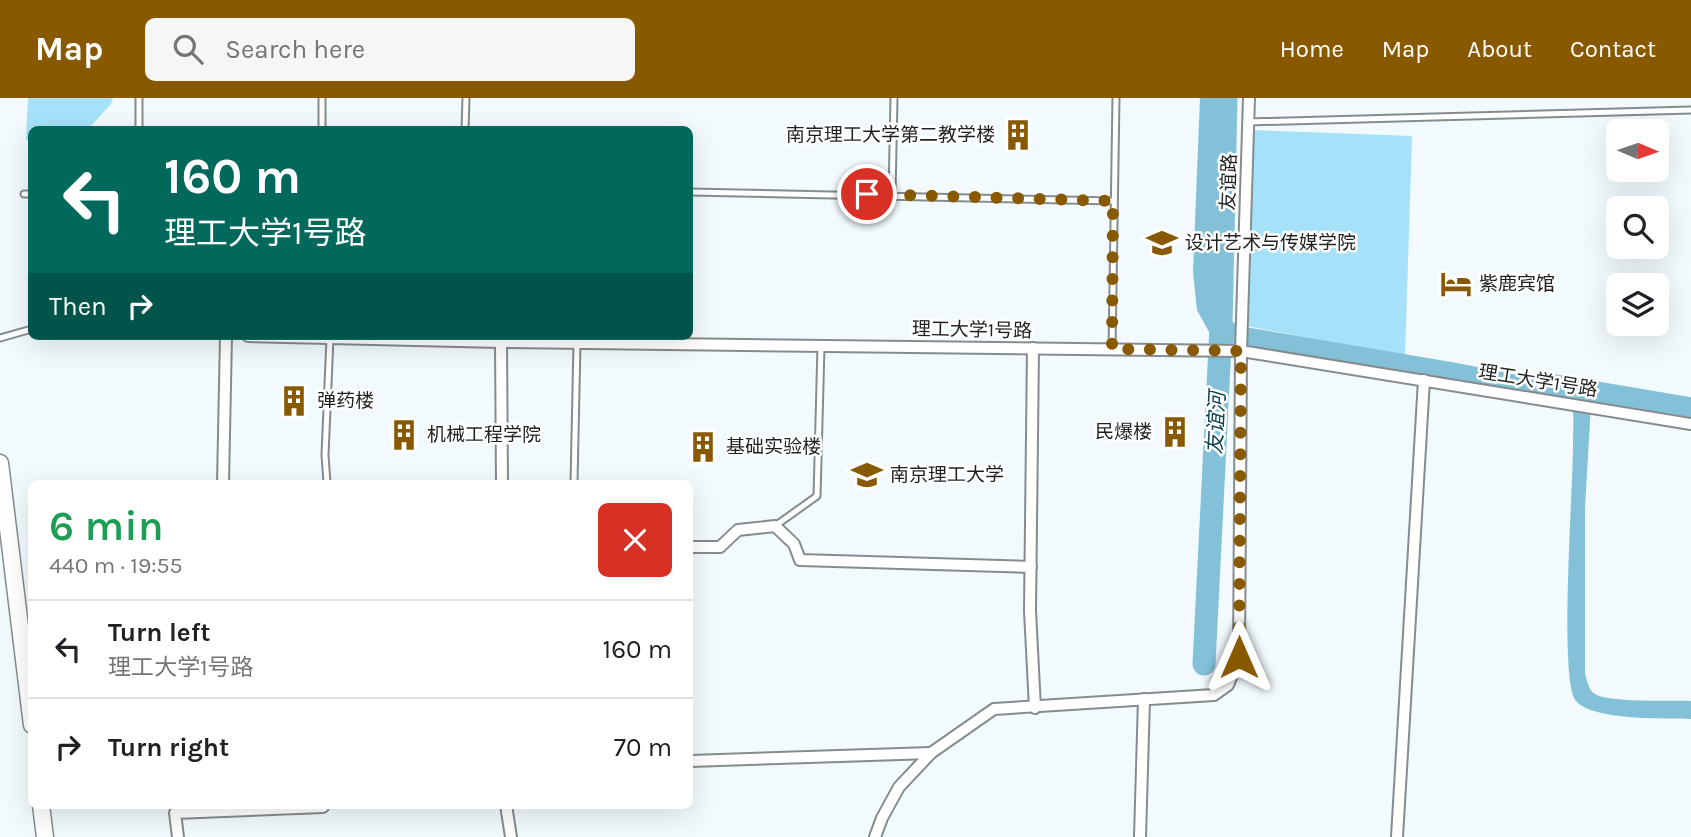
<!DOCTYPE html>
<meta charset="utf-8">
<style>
body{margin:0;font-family:Karla,"Noto Sans SC",sans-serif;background:#f6f6f6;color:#202124;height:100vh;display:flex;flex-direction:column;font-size:26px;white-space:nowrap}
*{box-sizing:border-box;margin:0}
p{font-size:23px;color:#757577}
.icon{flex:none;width:38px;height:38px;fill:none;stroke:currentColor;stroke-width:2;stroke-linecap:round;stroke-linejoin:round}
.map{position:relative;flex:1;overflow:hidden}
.drawer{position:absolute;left:28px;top:382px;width:665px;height:329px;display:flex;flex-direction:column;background:#fff;border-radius:10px;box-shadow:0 7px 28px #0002}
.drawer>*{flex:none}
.top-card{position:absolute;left:28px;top:28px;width:665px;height:214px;border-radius:10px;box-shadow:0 7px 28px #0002;background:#00695c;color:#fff;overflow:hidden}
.needle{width:46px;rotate:92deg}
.controls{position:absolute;left:1606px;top:21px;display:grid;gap:14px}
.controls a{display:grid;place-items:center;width:63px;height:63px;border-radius:10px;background:#fff;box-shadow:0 7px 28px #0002;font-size:35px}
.pin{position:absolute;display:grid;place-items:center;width:60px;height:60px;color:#fff;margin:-30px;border:4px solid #fff;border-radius:50%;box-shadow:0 2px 7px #0007}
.me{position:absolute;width:77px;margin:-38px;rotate:0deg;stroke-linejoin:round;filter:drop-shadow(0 0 5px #0008)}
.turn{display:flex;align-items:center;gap:24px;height:147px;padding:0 21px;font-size:32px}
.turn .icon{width:91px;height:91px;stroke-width:2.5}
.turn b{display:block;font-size:49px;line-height:60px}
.then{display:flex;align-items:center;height:66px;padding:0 21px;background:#0003;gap:14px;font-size:26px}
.round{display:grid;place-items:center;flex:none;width:74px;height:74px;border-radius:10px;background:#f6f6f6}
.overview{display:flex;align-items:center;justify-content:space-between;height:119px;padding:0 21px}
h1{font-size:42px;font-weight:600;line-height:52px;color:#1e9e55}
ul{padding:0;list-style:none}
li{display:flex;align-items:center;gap:21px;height:98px;padding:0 21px;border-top:2px solid #e0e0e0}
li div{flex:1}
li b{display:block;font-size:26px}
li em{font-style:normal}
header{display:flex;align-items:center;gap:42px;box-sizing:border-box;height:98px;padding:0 35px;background:#895900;color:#fff}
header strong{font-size:33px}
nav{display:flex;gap:38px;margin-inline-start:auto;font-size:24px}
.search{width:490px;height:63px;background:#f6f6f6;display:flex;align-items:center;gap:18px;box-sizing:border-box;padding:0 24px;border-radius:10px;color:#757577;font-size:26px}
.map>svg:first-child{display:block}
.green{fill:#a5e2f9}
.water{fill:#83c1d8}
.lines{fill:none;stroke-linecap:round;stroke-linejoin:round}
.river{stroke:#83c1d8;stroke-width:23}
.lane-casing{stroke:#858c8f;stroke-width:9}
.street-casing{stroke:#858c8f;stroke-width:14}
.secondary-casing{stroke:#858c8f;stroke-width:19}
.lane{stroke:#fff;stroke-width:5}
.street{stroke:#fff;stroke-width:10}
.secondary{stroke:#fff;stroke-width:16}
.route{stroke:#895900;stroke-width:12;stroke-dasharray:0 21.6}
.labels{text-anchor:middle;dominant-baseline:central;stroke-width:5;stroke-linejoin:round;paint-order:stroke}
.poi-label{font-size:19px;fill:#1e2122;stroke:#fff;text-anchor:start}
.street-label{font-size:19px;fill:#1e2122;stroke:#fff}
.water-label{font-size:21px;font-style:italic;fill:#0e4454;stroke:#fff}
</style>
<header>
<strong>Map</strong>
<div class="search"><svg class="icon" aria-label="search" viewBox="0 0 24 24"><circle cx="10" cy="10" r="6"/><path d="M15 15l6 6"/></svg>Search here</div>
<nav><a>Home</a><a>Map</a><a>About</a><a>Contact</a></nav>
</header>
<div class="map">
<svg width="1691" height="739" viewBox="0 0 1691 739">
<rect width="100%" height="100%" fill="#f2fafd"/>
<g class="green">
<path d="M28,0H113L111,6L88,31L32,32L31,42H26Z"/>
<path d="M1252,32L1412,38L1405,259L1247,228Z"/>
</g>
<path class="water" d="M1200,0H1227L1215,187C1220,214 1217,220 1245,229L1457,265L1582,290L1587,294L1591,307L1585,409V576C1587,582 1589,593 1595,596C1610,605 1671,602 1691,603V621C1666,620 1593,623 1576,603C1558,582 1574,383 1573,341C1573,328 1576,311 1567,300L1228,245L1209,234L1197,212L1193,174Z"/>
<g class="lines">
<g class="river">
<path d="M1556,288L1691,311"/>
<path d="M1204,566L1221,228L1226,0"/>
</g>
<defs>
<g id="lane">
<path d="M1248,24L1691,12"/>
<path d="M139,32V0"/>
<path d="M322,32V0"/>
<path d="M465,32L466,0"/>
<path d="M690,94L1113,103"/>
<path d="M24,96H32"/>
<path d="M892,97L894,0"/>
<path d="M0,240L32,231"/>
<path d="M1112,251L1116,0"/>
<path d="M327,385L325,357L330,240"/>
<path d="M574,385L577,245"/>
<path d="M775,428L817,398L821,248"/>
</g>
<g id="street">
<path d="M248,238L501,244L1241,253L1691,326"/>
<path d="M501,244L502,385"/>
<path d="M1033,250L1030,513L1035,610"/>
<path d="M223,385L226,238"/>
<path d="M690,449H720L738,432L775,428L794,446L800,462L1031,469"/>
<path d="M690,663L931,655"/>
<path d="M506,707L511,739"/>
<path d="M178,739L175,715L323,709V707"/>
<path d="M875,739L882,720L899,689L931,655L994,611L1214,597L1228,587L1239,559L1241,253L1249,0"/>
<path d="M1140,739L1144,601"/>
<path d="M1397,739L1424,282"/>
</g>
<g id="secondary">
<path d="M0,365L32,627"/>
<path d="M41,707L45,739"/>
</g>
</defs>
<use href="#lane" class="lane-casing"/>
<use href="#street" class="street-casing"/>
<use href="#secondary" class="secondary-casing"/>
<use href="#lane" class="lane"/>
<use href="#street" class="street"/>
<use href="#secondary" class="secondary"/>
</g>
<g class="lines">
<path class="route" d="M867,96L1113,103L1112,251L1241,253L1239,559"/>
</g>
<defs>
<symbol id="building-bare" viewBox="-9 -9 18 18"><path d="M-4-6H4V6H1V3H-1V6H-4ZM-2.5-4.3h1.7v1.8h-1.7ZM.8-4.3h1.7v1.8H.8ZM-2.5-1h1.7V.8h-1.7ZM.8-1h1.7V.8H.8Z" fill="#895900" stroke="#fff" stroke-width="2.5" paint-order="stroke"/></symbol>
<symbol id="university-bare" viewBox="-9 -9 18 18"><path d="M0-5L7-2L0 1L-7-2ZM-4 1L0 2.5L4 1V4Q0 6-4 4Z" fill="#895900" stroke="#fff" stroke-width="2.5" paint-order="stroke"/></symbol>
<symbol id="hotel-bare" viewBox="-9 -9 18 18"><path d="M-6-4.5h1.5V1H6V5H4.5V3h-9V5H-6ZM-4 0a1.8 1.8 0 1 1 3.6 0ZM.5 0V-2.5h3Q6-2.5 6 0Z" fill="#895900" stroke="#fff" stroke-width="2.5" paint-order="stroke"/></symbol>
</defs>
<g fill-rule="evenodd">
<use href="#building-bare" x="996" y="15" width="44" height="44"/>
<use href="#university-bare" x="1140" y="123" width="44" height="44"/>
<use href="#hotel-bare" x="1434" y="164" width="44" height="44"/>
<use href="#building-bare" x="272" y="281" width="44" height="44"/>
<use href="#building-bare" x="1153" y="312" width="44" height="44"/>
<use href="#building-bare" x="382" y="315" width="44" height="44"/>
<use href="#building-bare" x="681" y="327" width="44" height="44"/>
<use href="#university-bare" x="845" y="355" width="44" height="44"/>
</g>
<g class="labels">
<g class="poi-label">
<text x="995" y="37" text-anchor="end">南京理工大学第二教学楼</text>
<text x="1185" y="145">设计艺术与传媒学院</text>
<text x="1479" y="186">紫鹿宾馆</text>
<text x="317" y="303">弹药楼</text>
<text x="1152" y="334" text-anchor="end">民爆楼</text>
<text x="427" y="337">机械工程学院</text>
<text x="726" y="349">基础实验楼</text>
<text x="890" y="377">南京理工大学</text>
</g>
<g class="street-label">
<text transform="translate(1229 84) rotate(-88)">友谊路</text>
<text transform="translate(972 232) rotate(1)">理工大学1号路</text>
<text transform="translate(1538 283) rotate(9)">理工大学1号路</text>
</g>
<g class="water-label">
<text transform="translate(1216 325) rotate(-87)">友谊河</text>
</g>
</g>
</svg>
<div class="controls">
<a><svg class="needle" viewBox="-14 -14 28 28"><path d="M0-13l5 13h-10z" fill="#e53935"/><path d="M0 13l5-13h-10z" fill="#757577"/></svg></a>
<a><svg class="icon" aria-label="search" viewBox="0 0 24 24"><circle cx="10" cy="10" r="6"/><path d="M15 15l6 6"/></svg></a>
<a><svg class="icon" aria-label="layers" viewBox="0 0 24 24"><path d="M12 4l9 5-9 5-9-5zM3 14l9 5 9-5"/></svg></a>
</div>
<div class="pin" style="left:867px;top:96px;background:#d93025"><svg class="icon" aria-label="arrive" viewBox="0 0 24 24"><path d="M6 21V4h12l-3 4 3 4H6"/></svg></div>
<svg class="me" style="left:1239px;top:559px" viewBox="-20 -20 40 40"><path d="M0-17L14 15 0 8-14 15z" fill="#895900" stroke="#fff" stroke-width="4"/></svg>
<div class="top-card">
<div class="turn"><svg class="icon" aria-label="left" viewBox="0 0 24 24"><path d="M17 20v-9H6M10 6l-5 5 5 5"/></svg><div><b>160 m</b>理工大学1号路</div></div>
<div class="then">Then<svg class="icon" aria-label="right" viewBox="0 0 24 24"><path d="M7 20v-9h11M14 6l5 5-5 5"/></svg></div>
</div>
<section class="drawer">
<div class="overview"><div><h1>6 min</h1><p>440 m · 19:55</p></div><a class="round" style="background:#d93025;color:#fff"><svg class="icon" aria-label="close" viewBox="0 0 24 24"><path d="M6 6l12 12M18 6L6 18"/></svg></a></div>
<ul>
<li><svg class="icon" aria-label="left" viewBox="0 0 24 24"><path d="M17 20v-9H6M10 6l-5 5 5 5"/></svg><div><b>Turn left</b><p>理工大学1号路</p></div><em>160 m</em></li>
<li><svg class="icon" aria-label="right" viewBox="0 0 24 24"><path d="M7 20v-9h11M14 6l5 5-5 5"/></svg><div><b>Turn right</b></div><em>70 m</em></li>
</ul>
</section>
</div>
